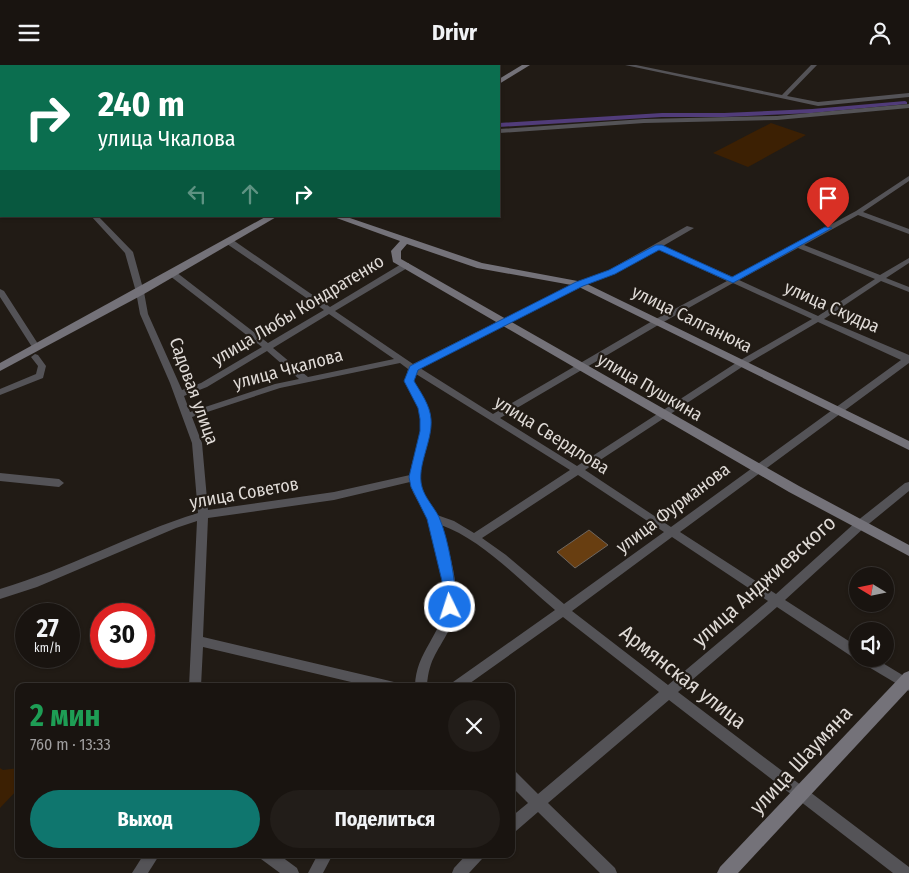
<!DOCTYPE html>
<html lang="ru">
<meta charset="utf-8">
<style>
body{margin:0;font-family:"Fira Sans Condensed",sans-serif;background:#221d19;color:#f1f3f6;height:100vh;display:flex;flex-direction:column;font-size:19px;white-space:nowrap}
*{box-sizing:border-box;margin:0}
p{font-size:16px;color:#9f9e9f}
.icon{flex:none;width:28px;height:28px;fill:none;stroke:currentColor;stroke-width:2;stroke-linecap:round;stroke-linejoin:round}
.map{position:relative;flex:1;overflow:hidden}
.panel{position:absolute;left:15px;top:618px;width:500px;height:175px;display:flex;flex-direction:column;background:#191410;border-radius:10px;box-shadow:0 1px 4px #0004,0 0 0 1px #373330}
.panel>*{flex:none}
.guide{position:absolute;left:0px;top:0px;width:500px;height:152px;box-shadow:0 1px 4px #0004,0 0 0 1px #373330;background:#0b6e4f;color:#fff;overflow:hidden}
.needle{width:32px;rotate:280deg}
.controls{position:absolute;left:849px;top:502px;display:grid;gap:10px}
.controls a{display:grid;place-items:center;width:45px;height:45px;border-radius:50%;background:#191410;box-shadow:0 1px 4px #0004,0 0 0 1px #373330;font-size:25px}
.speed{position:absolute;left:15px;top:538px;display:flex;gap:10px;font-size:25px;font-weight:700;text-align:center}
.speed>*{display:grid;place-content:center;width:65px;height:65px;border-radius:50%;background:#191410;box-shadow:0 1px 4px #0004,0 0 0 1px #373330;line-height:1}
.speed small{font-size:12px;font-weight:400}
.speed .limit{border:8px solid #d22;background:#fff;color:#111}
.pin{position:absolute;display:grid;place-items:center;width:42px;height:42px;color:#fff;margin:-51px -21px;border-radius:50% 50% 50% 0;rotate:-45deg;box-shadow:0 0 5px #0007}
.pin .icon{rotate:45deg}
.me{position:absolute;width:55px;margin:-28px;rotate:356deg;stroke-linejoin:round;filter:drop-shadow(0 0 4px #0008)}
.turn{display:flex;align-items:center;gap:18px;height:105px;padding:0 15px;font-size:22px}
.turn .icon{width:65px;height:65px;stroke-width:2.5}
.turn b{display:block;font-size:35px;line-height:42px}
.lanes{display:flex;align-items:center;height:48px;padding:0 15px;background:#0003;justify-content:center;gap:25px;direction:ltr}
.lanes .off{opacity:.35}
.round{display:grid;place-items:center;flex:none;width:52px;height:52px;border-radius:26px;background:#221d19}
.overview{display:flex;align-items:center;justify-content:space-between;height:85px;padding:0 15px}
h1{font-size:30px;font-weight:700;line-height:38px;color:#1e9e55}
.primary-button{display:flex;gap:10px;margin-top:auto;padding:10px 15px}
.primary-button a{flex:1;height:58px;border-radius:30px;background:#0f766e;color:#fff;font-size:20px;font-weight:700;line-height:58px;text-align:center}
.primary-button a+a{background:#221d19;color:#f1f3f6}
header{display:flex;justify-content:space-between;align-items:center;height:65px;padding:0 15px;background:#191410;font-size:22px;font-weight:700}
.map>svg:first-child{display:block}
.green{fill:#3c2003}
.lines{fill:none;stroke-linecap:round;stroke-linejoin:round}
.canal{fill:#513c7a;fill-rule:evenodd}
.building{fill:#683e11;stroke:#6e665f}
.street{fill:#545357;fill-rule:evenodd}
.secondary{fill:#747279;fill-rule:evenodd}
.route{fill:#1a73e8;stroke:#114b97}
.labels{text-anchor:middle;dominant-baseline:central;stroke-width:4.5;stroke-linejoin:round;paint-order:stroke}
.street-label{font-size:18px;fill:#dfdad6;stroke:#211b15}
.near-street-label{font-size:21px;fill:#dfdad6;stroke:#211b15}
</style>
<header><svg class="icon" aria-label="menu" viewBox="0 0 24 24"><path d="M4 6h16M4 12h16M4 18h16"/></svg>Drivr<svg class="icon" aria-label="person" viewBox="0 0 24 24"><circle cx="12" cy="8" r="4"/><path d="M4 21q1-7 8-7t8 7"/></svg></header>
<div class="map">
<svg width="909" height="808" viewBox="0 0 909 808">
<rect width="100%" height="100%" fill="#211b15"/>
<g class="green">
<path d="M771,58L806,70L748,102L713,88Z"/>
<path d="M0,703L3,705L19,703V723L0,743Z"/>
</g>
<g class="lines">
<g class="canal">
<path d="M244,0H251L252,1H245Z"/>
<path d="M905,36L907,37V39L812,48L724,52H662L499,62V58L662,48H724L812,44Z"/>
</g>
</g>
<path class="building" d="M589,465L608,480L575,503L557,487Z"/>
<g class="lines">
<g class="street">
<path d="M249,0H256L257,1H250Z"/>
<path d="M625,0H636L782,30L811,0H817L787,31L818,37L909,28V32L818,41Z"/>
<path d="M909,39V43L777,55L644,58L499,68V64L644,54L777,51Z"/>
<rect x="0" y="69" width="1" height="5"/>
<rect x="0" y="101" width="1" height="4"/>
<path d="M909,111V116L863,147L909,164V169L858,150L804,180L880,210L909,193V198L886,213L909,222V227L881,216L824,254L909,290V298L680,467L776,529L857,456L905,418L909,417V426L865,462L785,535L858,582V594H859L854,593L777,542L678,627L909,802V808H893L669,635L548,738L615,803L617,808H600L538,747L516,766L511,768V752L528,738L511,721V706L516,707L538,729L659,627L563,552L466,621H451L453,617L555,545C521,517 483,475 441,460C450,490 464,530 451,561C439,586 429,592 427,621H415C416,586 442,570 444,540C446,514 438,474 427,451C421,439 412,430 410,417L334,435L208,453L203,572L390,616L394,617L396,621H368L203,582L201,621H189L197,456L176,463L37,522L0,534V524C68,504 130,469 198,448L192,378L170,318L140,249L136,227L125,188L91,151H98L133,187L144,227L148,249L182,325L201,318L262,282L170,211V207H176L268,278L324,245L227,179V175H233L330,242L403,198H409V202L335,246L413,299L577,217L609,205L687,161L694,163L663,181L733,212L856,146ZM798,183L875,214L818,251L739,215ZM658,184L727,216L654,255L493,349L420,303L583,221L615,209ZM733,218L812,254L739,296L577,401L500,353L660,259ZM329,249L394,294L308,312L273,283ZM818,257L901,295L671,462L585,405L745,300ZM267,286L299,314L275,319L190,347L184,331L207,322ZM400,298L408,304L405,316C418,339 425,352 418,379C415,389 411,399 410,410L334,427L208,445L202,378L192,352L280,323ZM416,309L570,405L474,468L454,456L437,450C432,440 423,431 421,419C419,409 422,399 425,389C434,355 431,346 413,316ZM578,410L664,467L564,539L506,490L482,473ZM672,472L768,536L668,620L572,546Z"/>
<path d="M0,224L4,226L40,282L39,284H33L32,282L0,232Z"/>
<path d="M35,289L38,290L46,301L43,313L0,330V324L36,309L38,301L31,292Z"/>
<path d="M0,408L59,414L64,418L59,422L0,416Z"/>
<path d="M860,594H876L909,614V626L862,598Z"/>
<path d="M144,789H160L148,808H132Z"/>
<path d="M259,789H278L297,803L299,808H280L261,794Z"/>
<path d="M318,789H333L323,808H308Z"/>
<path d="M467,789H484L482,794L469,808H452L454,803Z"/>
</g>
<g class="secondary">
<rect x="130" y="0" width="6" height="1"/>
<path d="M522,0H530L499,19V14Z"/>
<path d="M267,151H278L144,229L0,306V298Z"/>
<path d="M331,151H344L482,198L583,217L909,376V385L577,221L477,203L407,179L401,186V194L799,421L909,480V491L789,427L393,197L391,186L400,176Z"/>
<path d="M909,606V624L738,808H717L720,802L904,608Z"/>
</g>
</g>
<path class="route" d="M825,162L832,163L733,218L659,185L615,209L583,221L418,305L414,316C421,328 430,340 431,354C433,376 416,401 422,422C425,433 434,442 439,452C449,475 455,516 457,542L450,547L446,546L442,516L427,454L411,422L409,412L420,366V354L418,343L404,316L410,301L576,217L609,205L656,180H662L732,212Z"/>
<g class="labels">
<g class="street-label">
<text transform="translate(832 242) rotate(24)">улица Скудра</text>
<text transform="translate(298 245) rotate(-31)">улица Любы Кондратенко</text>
<text transform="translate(692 254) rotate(26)">улица Салганюка</text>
<text transform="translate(288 304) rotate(-15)">улица Чкалова</text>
<text transform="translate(650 322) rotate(30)">улица Пушкина</text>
<text transform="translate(194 326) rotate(70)">Садовая улица</text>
<text transform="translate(552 370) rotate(32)">улица Свердлова</text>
<text transform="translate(244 428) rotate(-10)">улица Советов</text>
<text transform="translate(673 443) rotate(-37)">улица Фурманова</text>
</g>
<g class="near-street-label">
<text transform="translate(764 516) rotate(-42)">улица Анджиевского</text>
<text transform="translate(683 612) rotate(38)">Армянская улица</text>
<text transform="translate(801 695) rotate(-47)">улица Шаумяна</text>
</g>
</g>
</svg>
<div class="controls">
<a><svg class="needle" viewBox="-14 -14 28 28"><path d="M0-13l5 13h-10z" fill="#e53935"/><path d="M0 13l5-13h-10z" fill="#9f9e9f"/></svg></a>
<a><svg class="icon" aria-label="sound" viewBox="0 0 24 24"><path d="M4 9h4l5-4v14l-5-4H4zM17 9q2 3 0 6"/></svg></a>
</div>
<div class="speed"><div>27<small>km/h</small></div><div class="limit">30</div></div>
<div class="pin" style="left:828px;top:163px;background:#d93025"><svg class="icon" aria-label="arrive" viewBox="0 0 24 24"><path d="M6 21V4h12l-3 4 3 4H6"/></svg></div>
<svg class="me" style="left:450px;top:542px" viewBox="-20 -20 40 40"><circle r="17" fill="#1a73e8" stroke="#fff" stroke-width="3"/><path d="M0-11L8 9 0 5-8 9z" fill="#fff"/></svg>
<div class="guide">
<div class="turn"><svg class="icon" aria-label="right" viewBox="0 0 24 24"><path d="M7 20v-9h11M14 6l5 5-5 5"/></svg><div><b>240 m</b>улица Чкалова</div></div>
<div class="lanes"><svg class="icon off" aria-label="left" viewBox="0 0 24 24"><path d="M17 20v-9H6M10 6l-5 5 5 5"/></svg><svg class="icon off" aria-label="ahead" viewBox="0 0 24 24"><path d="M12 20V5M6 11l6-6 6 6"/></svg><svg class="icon" aria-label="right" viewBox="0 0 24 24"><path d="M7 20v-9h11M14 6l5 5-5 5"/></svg></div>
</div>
<section class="panel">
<div class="overview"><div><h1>2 мин</h1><p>760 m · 13:33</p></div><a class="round"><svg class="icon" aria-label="close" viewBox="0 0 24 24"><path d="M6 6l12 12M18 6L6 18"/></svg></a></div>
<div class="primary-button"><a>Выход</a><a>Поделиться</a></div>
</section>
</div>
